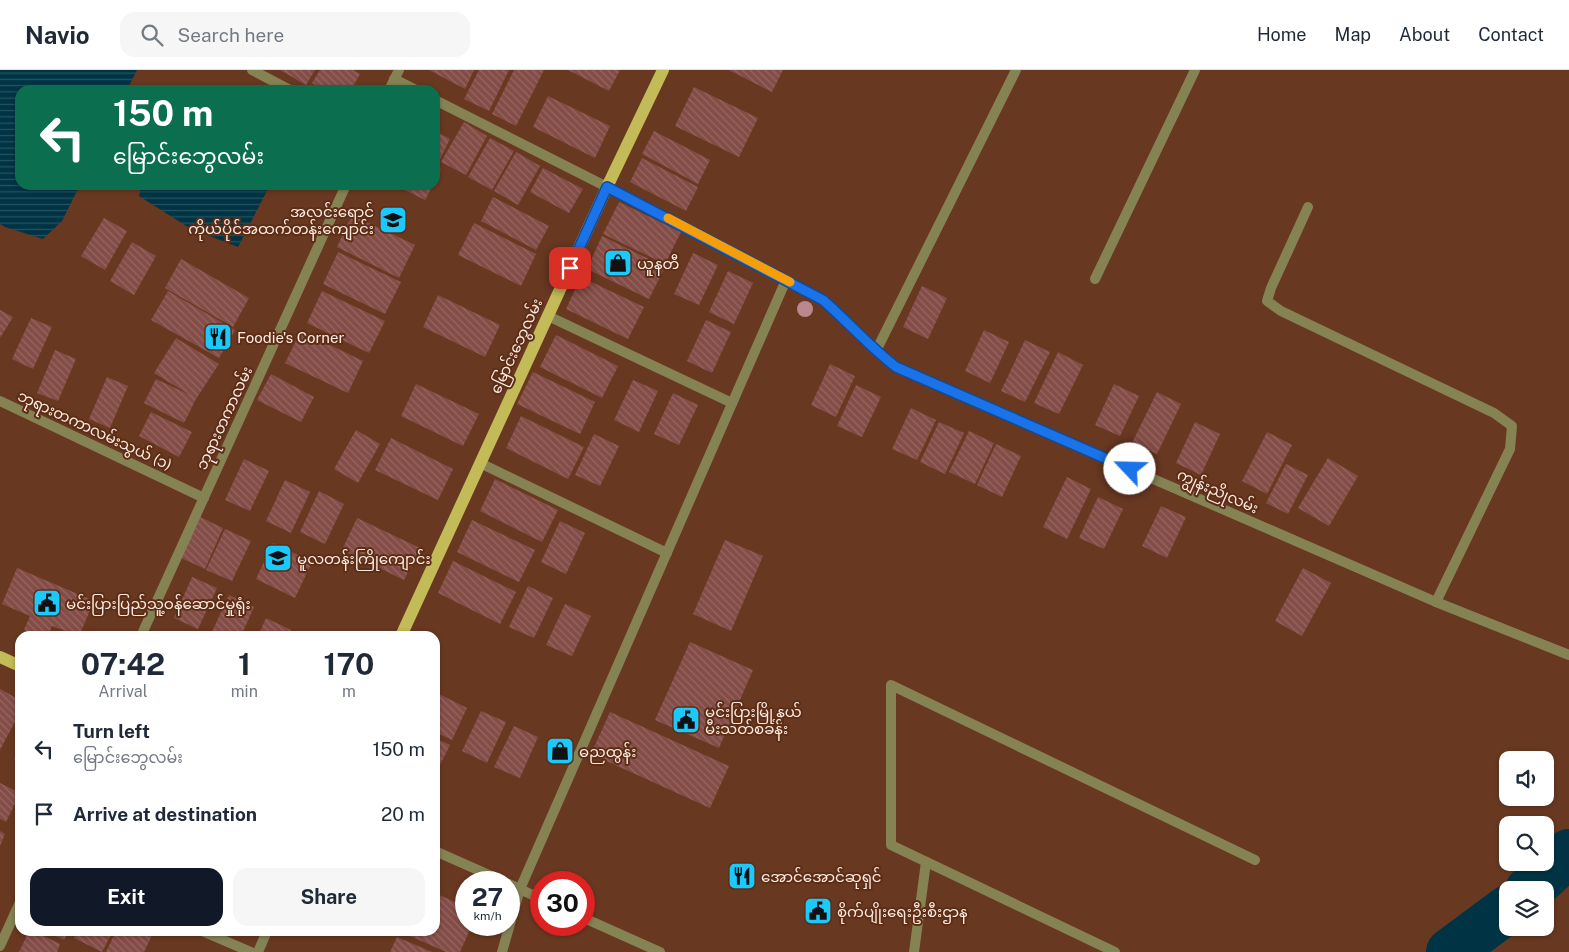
<!DOCTYPE html>
<meta charset="utf-8">
<style>
body{margin:0;font-family:"Public Sans","Noto Sans Myanmar",sans-serif;background:#f6f6f7;color:#1f2937;height:100vh;display:flex;flex-direction:column;font-size:19px;white-space:nowrap}
*{box-sizing:border-box;margin:0}
p{font-size:16px;color:#747a83}
.icon{flex:none;width:28px;height:28px;fill:none;stroke:currentColor;stroke-width:2;stroke-linecap:round;stroke-linejoin:round}
.map{position:relative;flex:1;overflow:hidden}
.side{position:absolute;left:15px;top:561px;width:425px;height:305px;display:flex;flex-direction:column;background:#fff;border-radius:15px;box-shadow:0 1px 4px #0004}
.side>*{flex:none}
.hud{position:absolute;left:15px;top:15px;width:425px;height:105px;border-radius:15px;box-shadow:0 1px 4px #0004;background:#0b6e4f;color:#fff;overflow:hidden}
.fabs{position:absolute;left:1499px;top:681px;display:grid;gap:10px}
.fabs a{display:grid;place-items:center;width:55px;height:55px;border-radius:10px;background:#fff;box-shadow:0 1px 4px #0004;font-size:25px}
.speed{position:absolute;left:455px;top:801px;display:flex;gap:10px;font-size:25px;font-weight:700;text-align:center}
.speed>*{display:grid;place-content:center;width:65px;height:65px;border-radius:50%;background:#fff;box-shadow:0 1px 4px #0004;line-height:1}
.speed small{font-size:12px;font-weight:400}
.speed .limit{border:8px solid #d22;background:#fff;color:#111}
.pin{position:absolute;display:grid;place-items:center;width:42px;height:42px;color:#fff;margin:-21px;border-radius:10px;box-shadow:0 2px 8px #0006}
.me{position:absolute;width:55px;margin:-28px;rotate:294deg;stroke-linejoin:round;filter:drop-shadow(0 0 4px #0008)}
.turn{display:flex;align-items:center;gap:18px;height:105px;padding:0 15px;font-size:22px}
.turn .icon{width:65px;height:65px;stroke-width:2.5}
.turn b{display:block;font-size:35px;line-height:42px}
.eta{display:flex;justify-content:space-evenly;align-items:center;height:85px;text-align:center}
.eta b{font-size:30px;font-weight:700;line-height:35px}
.action{display:flex;gap:10px;margin-top:auto;padding:10px 15px}
.action a{flex:1;height:58px;border-radius:15px;background:#111827;color:#fff;font-size:20px;font-weight:700;line-height:58px;text-align:center}
.action a+a{background:#f6f6f7;color:#1f2937}
ul{padding:0;list-style:none}
li{display:flex;align-items:center;gap:15px;height:65px;padding:0 15px}
li div{flex:1}
li b{display:block;font-size:19px}
li em{font-style:normal}
header{display:flex;align-items:center;gap:30px;box-sizing:border-box;height:70px;padding:0 25px;background:#fff;border-bottom:1px solid #e0e1e3}
header strong{font-size:24px}
nav{display:flex;gap:28px;margin-inline-start:auto;font-size:18px}
.search{width:350px;height:45px;background:#f6f6f7;display:flex;align-items:center;gap:12px;box-sizing:border-box;padding:0 18px;border-radius:15px;color:#747a83;font-size:19px}
.map>svg:first-child{display:block}
.water{fill:url(#water-rules)}
.lines{fill:none;stroke-linecap:round;stroke-linejoin:round}
.river{stroke:#003445;stroke-width:48}
.building{fill:url(#building-back-hatch)}
.street{stroke:#858254;stroke-width:10}
.primary{stroke:#c2bb57;stroke-width:12}
.tree{fill:#ba888d}
.route-casing{stroke:#114b97;stroke-width:12}
.route{stroke:#1a73e8;stroke-width:9}
.slow{stroke:#f59e0b;stroke-width:9}
.labels{text-anchor:middle;dominant-baseline:central;stroke-width:4;stroke-linejoin:round;paint-order:stroke}
.poi-label{font-size:15px;fill:#fdebe3;stroke:#5d2d16;text-anchor:start}
.street-label{font-size:15px;fill:#fdebe3;stroke:#5d2d16}
</style>
<header>
<strong>Navio</strong>
<div class="search"><svg class="icon" aria-label="search" viewBox="0 0 24 24"><circle cx="10" cy="10" r="6"/><path d="M15 15l6 6"/></svg>Search here</div>
<nav><a>Home</a><a>Map</a><a>About</a><a>Contact</a></nav>
</header>
<div class="map">
<svg width="1569" height="882" viewBox="0 0 1569 882">
<defs>
<pattern id="water-rules" width="6" height="5" patternUnits="userSpaceOnUse" patternTransform="scale(1.25)"><rect width="6" height="5" fill="#003445"/><path d="M0 2.5h6" fill="none" stroke="#265260"/></pattern>
<pattern id="building-back-hatch" width="6" height="6" patternUnits="userSpaceOnUse" patternTransform="scale(1.25)"><rect width="6" height="6" fill="#844c47"/><path d="M-1 5l2 2M0 0l6 6M5-1l2 2" fill="none" stroke="#966661"/></pattern>
</defs>
<rect width="100%" height="100%" fill="#683821"/>
<g class="water">
<path d="M0,0H137L127,20H20V115H80L62,151L43,169L5,157L0,154Z"/>
<path d="M142,115H270L238,177L191,159L139,126Z"/>
</g>
<g class="lines">
<g class="river">
<path d="M1529,820L1569,783"/>
<path d="M1450,882L1508,839"/>
</g>
</g>
<g class="building">
<path d="M280,0H315L306,15Z"/>
<path d="M320,0H353L360,4L351,20H325L312,13Z"/>
<path d="M429,0H474L465,19Z"/>
<path d="M479,0H509L489,41L464,29Z"/>
<path d="M514,0H544L516,56L492,44Z"/>
<path d="M568,0H620L609,21Z"/>
<path d="M729,0H783L772,22Z"/>
<path d="M694,17L758,48L739,87L675,56Z"/>
<path d="M548,26L610,56L595,88L533,57Z"/>
<path d="M464,52L487,66L466,105L441,92Z"/>
<path d="M435,61L450,69L438,93L435,91Z"/>
<path d="M654,61L710,90L698,114L642,84Z"/>
<path d="M490,68L514,81L492,120L468,107Z"/>
<path d="M516,82L540,96L518,135L494,121Z"/>
<path d="M642,88L698,117L686,141L630,112Z"/>
<path d="M435,96L441,99L435,111Z"/>
<path d="M543,98L583,119L569,143L530,122Z"/>
<path d="M395,115H433L425,130Z"/>
<path d="M493,127L549,156L536,180L481,151Z"/>
<path d="M619,132L681,162L665,194L603,164Z"/>
<path d="M352,145L415,175L399,208L337,177Z"/>
<path d="M104,148L127,161L105,200L81,186Z"/>
<path d="M474,153L536,184L521,216L458,185Z"/>
<path d="M602,166L665,197L649,229L587,199Z"/>
<path d="M132,172L156,186L134,225L110,211Z"/>
<path d="M338,182L401,212L385,244L323,214Z"/>
<path d="M693,183L718,195L699,235L674,224Z"/>
<path d="M181,189L249,228L233,257L165,218Z"/>
<path d="M728,201L753,213L734,254L709,242Z"/>
<path d="M581,207L644,237L628,269L566,239Z"/>
<path d="M922,216L947,228L928,269L903,257Z"/>
<path d="M168,221L235,260L219,288L151,250Z"/>
<path d="M322,221L385,251L369,283L307,253Z"/>
<path d="M438,225L500,255L485,287L423,257Z"/>
<path d="M0,240L13,247L0,268Z"/>
<path d="M31,248L52,257L33,299L12,289Z"/>
<path d="M706,250L731,262L712,303L687,291Z"/>
<path d="M984,260L1009,272L990,313L965,301Z"/>
<path d="M301,261L363,291L348,323L285,293Z"/>
<path d="M556,265L618,296L602,328L540,297Z"/>
<path d="M176,268L219,294L196,329L184,353L144,333L156,309L190,325L154,303Z"/>
<path d="M1025,270L1050,282L1025,332L1001,321Z"/>
<path d="M55,280L76,289L58,331L37,323Z"/>
<path d="M1058,282L1083,295L1059,344L1034,333Z"/>
<path d="M830,294L855,306L836,347L811,335Z"/>
<path d="M533,302L595,332L580,364L517,334Z"/>
<path d="M271,304L314,327L301,352L257,330Z"/>
<path d="M107,307L128,316L110,358L89,349Z"/>
<path d="M633,310L658,321L639,362L614,350Z"/>
<path d="M416,314L479,344L463,376L401,346Z"/>
<path d="M1114,314L1139,326L1120,366L1095,355Z"/>
<path d="M856,315L881,327L862,367L837,356Z"/>
<path d="M1157,322L1181,334L1157,384L1132,373Z"/>
<path d="M673,323L698,335L679,375L654,364Z"/>
<path d="M911,338L936,350L917,390L892,379Z"/>
<path d="M151,342L192,362L179,387L139,366Z"/>
<path d="M521,346L584,377L568,409L506,378Z"/>
<path d="M939,352L964,363L945,404L920,392Z"/>
<path d="M1195,352L1220,364L1201,405L1176,393Z"/>
<path d="M356,360L380,374L358,413L334,399Z"/>
<path d="M969,361L994,373L975,414L949,402Z"/>
<path d="M1267,362L1292,375L1267,424L1242,411Z"/>
<path d="M594,364L619,376L600,416L575,405Z"/>
<path d="M391,368L453,399L438,430L375,400Z"/>
<path d="M996,374L1021,386L1002,427L977,415Z"/>
<path d="M1328,388L1358,406L1329,456L1298,438Z"/>
<path d="M244,389L269,401L250,441L225,430Z"/>
<path d="M1286,394L1308,405L1288,444L1266,433Z"/>
<path d="M1067,407L1091,419L1067,469L1043,457Z"/>
<path d="M495,409L558,440L542,472L480,441Z"/>
<path d="M285,410L310,422L291,463L266,451Z"/>
<path d="M319,421L344,434L325,474L300,462Z"/>
<path d="M1098,427L1123,439L1104,479L1079,468Z"/>
<path d="M1161,436L1186,447L1167,488L1142,476Z"/>
<path d="M198,446L223,458L205,499L179,487Z"/>
<path d="M357,448L420,478L404,510L342,480Z"/>
<path d="M472,450L535,480L519,512L457,482Z"/>
<path d="M560,451L585,463L566,504L541,492Z"/>
<path d="M225,459L251,471L232,511L206,500Z"/>
<path d="M725,470L763,486L731,561L693,544Z"/>
<path d="M273,473L312,492L295,528L256,509Z"/>
<path d="M453,491L516,522L500,554L438,523Z"/>
<path d="M17,498L94,531L79,566L52,556L48,566H39L24,560L30,546L2,534Z"/>
<path d="M1303,498L1331,513L1302,566L1275,551Z"/>
<path d="M192,507L217,518L198,559L174,548Z"/>
<path d="M528,516L553,528L534,568L509,557Z"/>
<path d="M229,525L254,537L241,566H210Z"/>
<path d="M565,534L591,546L572,586L546,575Z"/>
<path d="M266,548L291,560L288,566H258Z"/>
<path d="M690,572L753,600L719,678L655,650Z"/>
<path d="M0,619L20,630V642L0,680Z"/>
<path d="M435,622L467,638L452,670L435,662Z"/>
<path d="M481,641L506,652L487,693L462,681Z"/>
<path d="M610,642L729,696L710,738L591,684Z"/>
<path d="M514,656L538,667L520,708L494,697Z"/>
<path d="M435,668L450,675L435,705Z"/>
<path d="M20,677V692L14,689Z"/>
<path d="M0,713L20,723L6,752L0,749Z"/>
<path d="M0,761L5,764L0,776Z"/>
<path d="M435,823L466,837V855H472L460,882H446L408,865L409,861H435Z"/>
<path d="M29,861H34L60,874L57,882H19Z"/>
<path d="M46,861H69L64,870Z"/>
<path d="M77,861H113L102,882L74,868Z"/>
<path d="M116,861H154L144,882H106Z"/>
<path d="M397,867L432,882H390Z"/>
</g>
<g class="lines">
<g class="street">
<path d="M252,0L290,20"/>
<path d="M394,9L416,20"/>
<path d="M389,20L399,0"/>
<path d="M435,30L607,117L823,230C848,252 870,277 896,297L1436,532L1569,585"/>
<path d="M1308,137L1271,218L1267,231L1281,241L1494,343L1512,356L1510,379L1436,532"/>
<path d="M1095,209L1195,0"/>
<path d="M548,246L732,333"/>
<path d="M876,281L1016,0"/>
<path d="M0,331L204,428"/>
<path d="M480,393L667,483"/>
<path d="M141,566L346,115"/>
<path d="M435,781L505,812"/>
<path d="M509,814L541,829"/>
<path d="M584,848L660,882"/>
<path d="M202,861L251,882"/>
<path d="M0,876L20,832"/>
<path d="M258,882L267,861"/>
<path d="M502,882L520,819L786,210"/>
<path d="M914,882L926,792"/>
<path d="M1115,882L891,775V615L1255,790"/>
</g>
<g class="primary">
<path d="M401,566L607,117L663,0"/>
<path d="M0,587L20,596"/>
</g>
</g>
<circle class="tree" cx="805" cy="239" r="8"/>
<g class="lines">
<defs>
<path id="route" d="M570,198L607,117L823,230C848,252 870,277 896,297L1130,399"/>
</defs>
<use href="#route" class="route-casing"/>
<use href="#route" class="route"/>
<path class="slow" d="M668,148L790,212"/>
</g>
<defs>
<symbol id="school-square" viewBox="-11 -11 22 22"><rect x="-9" y="-9" width="18" height="18" rx="4" fill="#1cc9fc" stroke="#5d2d16"/><path d="M0-5L7-2L0 1L-7-2ZM-4 1L0 2.5L4 1V4Q0 6-4 4Z" fill="#111"/></symbol>
<symbol id="shop-square" viewBox="-11 -11 22 22"><rect x="-9" y="-9" width="18" height="18" rx="4" fill="#1cc9fc" stroke="#5d2d16"/><path d="M-5-2.5h2.3a2.7 3.5 0 0 1 5.4 0H5L5.5 6h-11ZM-1.5-2.5h3a1.5 2.3 0 0 0-3 0Z" fill="#111"/></symbol>
<symbol id="restaurant-square" viewBox="-11 -11 22 22"><rect x="-9" y="-9" width="18" height="18" rx="4" fill="#1cc9fc" stroke="#5d2d16"/><path d="M-5-6h1v4h1v-4h1v4h1v-4h1v5L-1.5 .5V6h-2V.5L-5-1ZM5-6V6H3V1.5H1.5Q1.5-4 5-6Z" fill="#111"/></symbol>
<symbol id="civic-square" viewBox="-11 -11 22 22"><rect x="-9" y="-9" width="18" height="18" rx="4" fill="#1cc9fc" stroke="#5d2d16"/><path d="M-.6-6.5H3V-4.5H.6V-3L4-1V1h2V6H-6V1h2V-1L-.6-3ZM-1.2 2.5V6h2.4V2.5Z" fill="#111"/></symbol>
</defs>
<g fill-rule="evenodd">
<use href="#school-square" x="377" y="134" width="32" height="32"/>
<use href="#shop-square" x="602" y="177" width="32" height="32"/>
<use href="#restaurant-square" x="202" y="251" width="32" height="32"/>
<use href="#school-square" x="262" y="472" width="32" height="32"/>
<use href="#civic-square" x="31" y="517" width="32" height="32"/>
<use href="#civic-square" x="670" y="634" width="32" height="32"/>
<use href="#shop-square" x="544" y="665" width="32" height="32"/>
<use href="#restaurant-square" x="726" y="790" width="32" height="32"/>
<use href="#civic-square" x="802" y="825" width="32" height="32"/>
</g>
<g class="labels">
<g class="poi-label">
<text x="374" y="141" text-anchor="end">အလင်းရောင်<tspan x="374" dy="17">ကိုယ်ပိုင်အထက်တန်းကျောင်း</tspan></text>
<text x="637" y="193">ယူနတီ</text>
<text x="237" y="267">Foodie's Corner</text>
<text x="297" y="488">မူလတန်းကြိုကျောင်း</text>
<text x="66" y="533">မင်းပြားပြည်သူ့ဝန်ဆောင်မှုရုံး</text>
<text x="705" y="641">မင်းပြားမြို့နယ်<tspan x="705" dy="17">မီးသတ်စခန်း</tspan></text>
<text x="579" y="681">ဓညထွန်း</text>
<text x="761" y="806">အောင်အောင်ဆုရှင်</text>
<text x="837" y="841">စိုက်ပျိုးရေးဦးစီးဌာန</text>
</g>
<g class="street-label">
<text transform="translate(516 276) rotate(-65)">မြောင်းဘွေလမ်း</text>
<text transform="translate(224 348) rotate(-65)">ဘုရားတကာလမ်း</text>
<text transform="translate(95 360) rotate(25)">ဘုရားတကာလမ်းသွယ် (၁)</text>
<text transform="translate(1218 421) rotate(24)">ကျွန်းညိုလမ်း</text>
</g>
</g>
</svg>
<div class="fabs">
<a><svg class="icon" aria-label="sound" viewBox="0 0 24 24"><path d="M4 9h4l5-4v14l-5-4H4zM17 9q2 3 0 6"/></svg></a>
<a><svg class="icon" aria-label="search" viewBox="0 0 24 24"><circle cx="10" cy="10" r="6"/><path d="M15 15l6 6"/></svg></a>
<a><svg class="icon" aria-label="layers" viewBox="0 0 24 24"><path d="M12 4l9 5-9 5-9-5zM3 14l9 5 9-5"/></svg></a>
</div>
<div class="speed"><div>27<small>km/h</small></div><div class="limit">30</div></div>
<div class="pin" style="left:570px;top:198px;background:#d93025"><svg class="icon" aria-label="arrive" viewBox="0 0 24 24"><path d="M6 21V4h12l-3 4 3 4H6"/></svg></div>
<svg class="me" style="left:1130px;top:399px" viewBox="-20 -20 40 40"><circle r="19" fill="#fff"/><path d="M0-13L10 11 0 6-10 11z" fill="#1a73e8"/></svg>
<div class="hud">
<div class="turn"><svg class="icon" aria-label="left" viewBox="0 0 24 24"><path d="M17 20v-9H6M10 6l-5 5 5 5"/></svg><div><b>150 m</b>မြောင်းဘွေလမ်း</div></div>
</div>
<section class="side">
<div class="eta">
<div><b>07:42</b><p>Arrival</p></div>
<div><b>1</b><p>min</p></div>
<div><b>170</b><p>m</p></div>
</div>
<ul>
<li><svg class="icon" aria-label="left" viewBox="0 0 24 24"><path d="M17 20v-9H6M10 6l-5 5 5 5"/></svg><div><b>Turn left</b><p>မြောင်းဘွေလမ်း</p></div><em>150 m</em></li>
<li><svg class="icon" aria-label="arrive" viewBox="0 0 24 24"><path d="M6 21V4h12l-3 4 3 4H6"/></svg><div><b>Arrive at destination</b></div><em>20 m</em></li>
</ul>
<div class="action"><a>Exit</a><a>Share</a></div>
</section>
</div>
